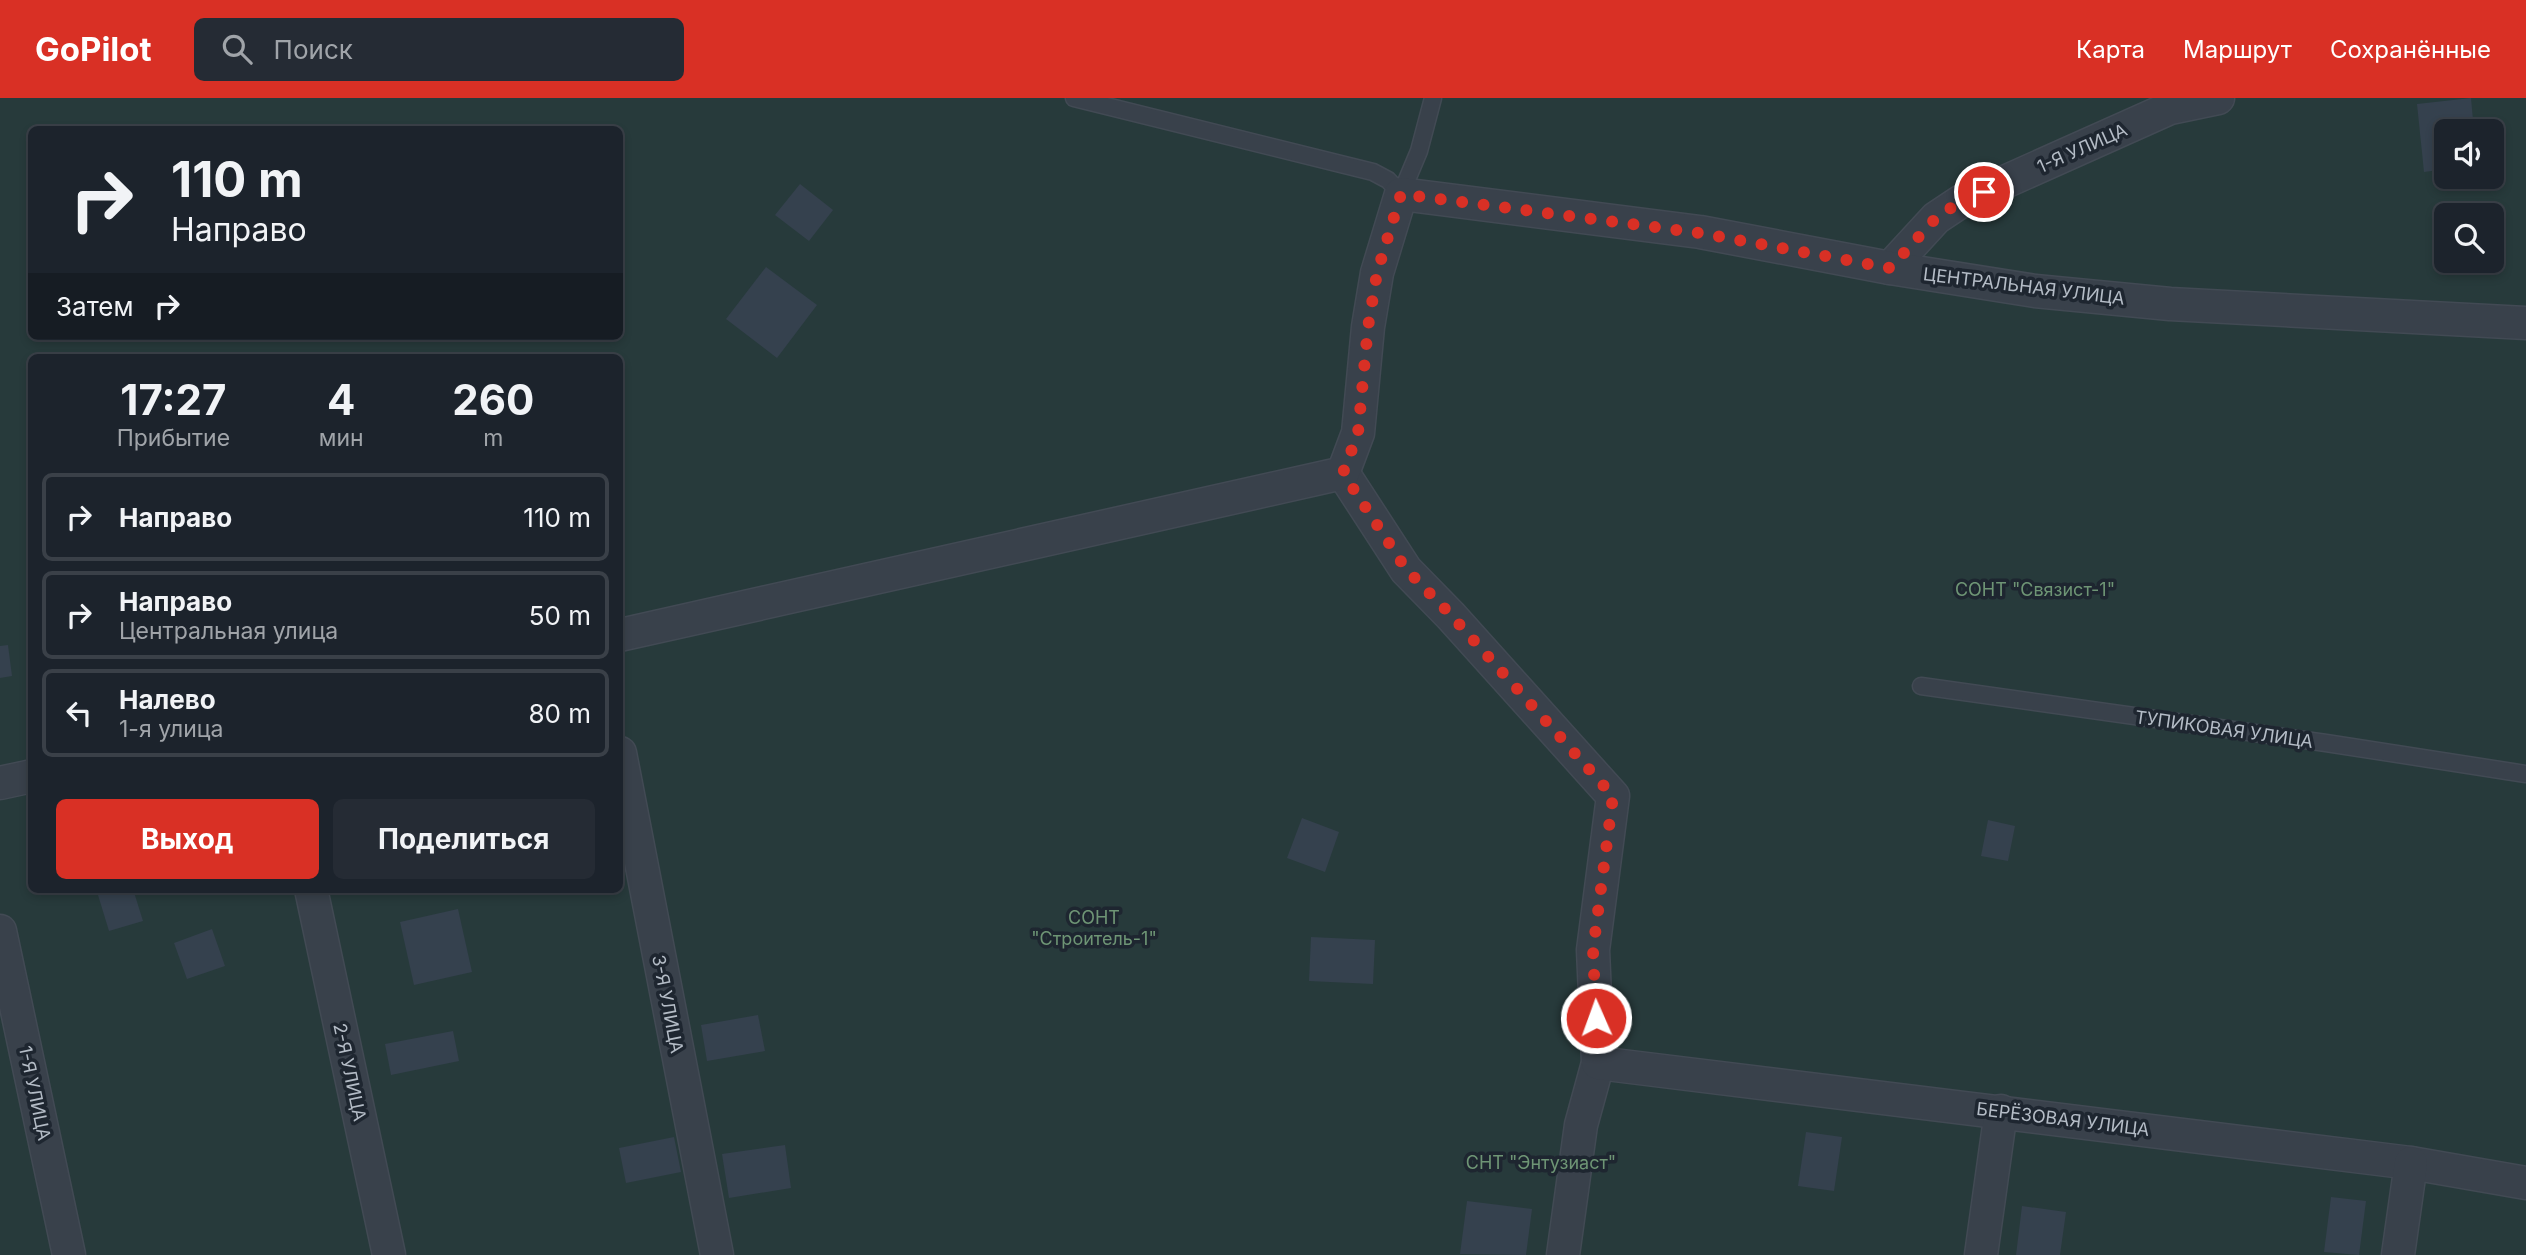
<!DOCTYPE html>
<html lang="ru">
<meta charset="utf-8">
<style>
body{margin:0;font-family:Inter,sans-serif;background:#252b34;color:#f1f3f6;height:100vh;display:flex;flex-direction:column;font-size:26px;white-space:nowrap}
*{box-sizing:border-box;margin:0}
p{font-size:23px;color:#a0a4a9}
.icon{flex:none;width:38px;height:38px;fill:none;stroke:currentColor;stroke-width:2;stroke-linecap:round;stroke-linejoin:round}
.map{position:relative;flex:1;overflow:hidden}
.details{position:absolute;left:28px;top:256px;width:595px;height:539px;display:flex;flex-direction:column;background:#1c232c;border-radius:10px;box-shadow:0 4px 10px #0003,0 0 0 2px #3a4048}
.details>*{flex:none}
.hud{position:absolute;left:28px;top:28px;width:595px;height:214px;border-radius:10px;box-shadow:0 4px 10px #0003,0 0 0 2px #3a4048;background:#1c232c;color:#f1f3f6;overflow:hidden}
.buttons{position:absolute;left:2434px;top:21px;display:grid;gap:14px}
.buttons a{display:grid;place-items:center;width:70px;height:70px;border-radius:10px;background:#1c232c;box-shadow:0 4px 10px #0003,0 0 0 2px #3a4048;font-size:35px}
.pin{position:absolute;display:grid;place-items:center;width:60px;height:60px;color:#fff;margin:-30px;border:4px solid #fff;border-radius:50%;box-shadow:0 2px 7px #0007}
.me{position:absolute;width:77px;margin:-38px;rotate:358deg;stroke-linejoin:round;filter:drop-shadow(0 0 5px #0008)}
.turn{display:flex;align-items:center;gap:24px;height:147px;padding:0 28px;font-size:32px}
.turn .icon{width:91px;height:91px;stroke-width:2.5}
.turn b{display:block;font-size:49px;line-height:60px}
.then{display:flex;align-items:center;height:66px;padding:0 28px;background:#0003;gap:14px;font-size:26px}
.eta{display:flex;justify-content:space-evenly;align-items:center;height:119px;text-align:center}
.eta b{font-size:42px;font-weight:700;line-height:49px}
.primary-button{display:flex;gap:14px;margin-top:auto;padding:14px 28px}
.primary-button a{flex:1;height:80px;border-radius:10px;background:#d93025;color:#fff;font-size:28px;font-weight:700;line-height:80px;text-align:center}
.primary-button a+a{background:#252b34;color:#f1f3f6}
ul{padding:0;list-style:none}
li{display:flex;align-items:center;gap:21px;height:88px;margin:0 14px 10px;padding:0 14px;border:4px solid #3a4048;border-radius:10px}
li div{flex:1}
li b{display:block;font-size:26px}
li em{font-style:normal}
header{display:flex;align-items:center;gap:42px;box-sizing:border-box;height:98px;padding:0 35px;background:#d93025;color:#fff}
header strong{font-size:33px}
nav{display:flex;gap:38px;margin-inline-start:auto;font-size:24px}
.search{width:490px;height:63px;background:#252b34;display:flex;align-items:center;gap:18px;box-sizing:border-box;padding:0 24px;border-radius:10px;color:#a0a4a9;font-size:26px}
.map>svg:first-child{display:block}
.green{fill:#273a3b;fill-rule:evenodd}
.building{fill:#35414e}
.lines{fill:none;stroke-linecap:round;stroke-linejoin:round}
.lane-casing{stroke:#424a54;stroke-width:19}
.street-casing{stroke:#424a54;stroke-width:35}
.lane{stroke:#39414b;stroke-width:16}
.street{stroke:#39414b;stroke-width:32}
.route{stroke:#d93025;stroke-width:12;stroke-dasharray:0 21.6}
.labels{text-anchor:middle;dominant-baseline:central;stroke-width:7;stroke-linejoin:round;paint-order:stroke}
.street-label{font-size:18px;fill:#b4bcc6;stroke:#1e2630}
.park-label{font-size:18px;fill:#6e9575;stroke:#1e2630}
</style>
<header>
<strong>GoPilot</strong>
<div class="search"><svg class="icon" aria-label="search" viewBox="0 0 24 24"><circle cx="10" cy="10" r="6"/><path d="M15 15l6 6"/></svg>Поиск</div>
<nav><a>Карта</a><a>Маршрут</a><a>Сохранённые</a></nav>
</header>
<div class="map">
<svg width="2526" height="1157" viewBox="0 0 2526 1157">
<rect width="100%" height="100%" fill="#252f3a"/>
<path class="green" d="M0,0H2526V1157H0ZM32,32H620V238H32ZM2446,33H2492V79H2446ZM2446,117H2492V163H2446ZM32,259H620V791H32Z"/>
<g class="building">
<path d="M2471,0L2474,33H2446V71L2424,74L2417,6Z"/>
<path d="M800,86L833,112L809,143L775,117Z"/>
<path d="M766,169L817,207L777,260L726,221Z"/>
<path d="M8,547L12,578L0,580V548Z"/>
<path d="M1302,720L1339,734L1325,774L1287,760Z"/>
<path d="M1988,722L2015,728L2008,763L1981,758Z"/>
<path d="M118,791H133L143,823L109,833L98,797Z"/>
<path d="M458,811L472,874L414,887L400,824Z"/>
<path d="M212,831L225,868L187,881L174,845Z"/>
<path d="M1311,839L1375,842L1373,886L1309,883Z"/>
<path d="M758,917L765,953L707,963L701,927Z"/>
<path d="M453,933L459,963L391,977L385,946Z"/>
<path d="M1806,1034L1842,1039L1834,1093L1798,1088Z"/>
<path d="M674,1039L681,1074L626,1085L619,1050Z"/>
<path d="M785,1047L791,1090L729,1100L722,1056Z"/>
<path d="M2331,1099L2366,1103L2359,1157L2324,1154Z"/>
<path d="M1467,1103L1532,1111L1526,1157L1460,1156Z"/>
<path d="M2022,1108L2066,1114L2060,1157H2016Z"/>
</g>
<g class="lines">
<defs>
<g id="lane">
<path d="M1074,0L1373,74L1388,82L1401,96L1419,53L1433,0"/>
<path d="M1921,588L2326,645L2526,676"/>
</g>
<g id="street">
<path d="M1890,170L1936,120L1960,104L2170,10L2218,0"/>
<path d="M1343,375L1406,472L1451,518L1613,698L1593,852L1598,965L1581,1027L1563,1157"/>
<path d="M620,537L1343,375L1358,335L1368,229L1377,175L1401,96L1700,134L1890,170L2035,193L2170,206L2526,225"/>
<path d="M620,655L717,1157"/>
<path d="M0,685L32,678"/>
<path d="M311,791L389,1157"/>
<path d="M0,833L69,1157"/>
<path d="M1598,965L2411,1065L2526,1085"/>
<path d="M1981,1157L2001,1013"/>
<path d="M2398,1157L2411,1065"/>
</g>
</defs>
<use href="#lane" class="lane-casing"/>
<use href="#street" class="street-casing"/>
<use href="#lane" class="lane"/>
<use href="#street" class="street"/>
</g>
<g class="lines">
<path class="route" d="M1596,920L1593,852L1613,698L1451,517L1406,471L1343,375L1358,335L1368,229L1377,175L1401,96L1700,135L1890,170L1936,120L1960,104L1984,94"/>
</g>
<g class="labels">
<g class="street-label">
<text transform="translate(2082 50) rotate(-24)">1-Я УЛИЦА</text>
<text transform="translate(2024 188) rotate(7)">ЦЕНТРАЛЬНАЯ УЛИЦА</text>
<text transform="translate(2224 631) rotate(8)">ТУПИКОВАЯ УЛИЦА</text>
<text transform="translate(668 906) rotate(79)">3-Я УЛИЦА</text>
<text transform="translate(350 974) rotate(78)">2-Я УЛИЦА</text>
<text transform="translate(35 995) rotate(78)">1-Я УЛИЦА</text>
<text transform="translate(2063 1021) rotate(7)">БЕРЁЗОВАЯ УЛИЦА</text>
</g>
<g class="park-label">
<text x="2035" y="491">СОНТ "Связист-1"</text>
<text x="1094" y="819">СОНТ<tspan x="1094" dy="21">"Строитель-1"</tspan></text>
<text x="1541" y="1064">СНТ "Энтузиаст"</text>
</g>
</g>
</svg>
<div class="buttons">
<a><svg class="icon" aria-label="sound" viewBox="0 0 24 24"><path d="M4 9h4l5-4v14l-5-4H4zM17 9q2 3 0 6"/></svg></a>
<a><svg class="icon" aria-label="search" viewBox="0 0 24 24"><circle cx="10" cy="10" r="6"/><path d="M15 15l6 6"/></svg></a>
</div>
<div class="pin" style="left:1984px;top:94px;background:#d93025"><svg class="icon" aria-label="arrive" viewBox="0 0 24 24"><path d="M6 21V4h12l-3 4 3 4H6"/></svg></div>
<svg class="me" style="left:1596px;top:920px" viewBox="-20 -20 40 40"><circle r="17" fill="#d93025" stroke="#fff" stroke-width="3"/><path d="M0-11L8 9 0 5-8 9z" fill="#fff"/></svg>
<div class="hud">
<div class="turn"><svg class="icon" aria-label="right" viewBox="0 0 24 24"><path d="M7 20v-9h11M14 6l5 5-5 5"/></svg><div><b>110 m</b>Направо</div></div>
<div class="then">Затем<svg class="icon" aria-label="right" viewBox="0 0 24 24"><path d="M7 20v-9h11M14 6l5 5-5 5"/></svg></div>
</div>
<section class="details">
<div class="eta">
<div><b>17:27</b><p>Прибытие</p></div>
<div><b>4</b><p>мин</p></div>
<div><b>260</b><p>m</p></div>
</div>
<ul>
<li><svg class="icon" aria-label="right" viewBox="0 0 24 24"><path d="M7 20v-9h11M14 6l5 5-5 5"/></svg><div><b>Направо</b></div><em>110 m</em></li>
<li><svg class="icon" aria-label="right" viewBox="0 0 24 24"><path d="M7 20v-9h11M14 6l5 5-5 5"/></svg><div><b>Направо</b><p>Центральная улица</p></div><em>50 m</em></li>
<li><svg class="icon" aria-label="left" viewBox="0 0 24 24"><path d="M17 20v-9H6M10 6l-5 5 5 5"/></svg><div><b>Налево</b><p>1-я улица</p></div><em>80 m</em></li>
</ul>
<div class="primary-button"><a>Выход</a><a>Поделиться</a></div>
</section>
</div>
